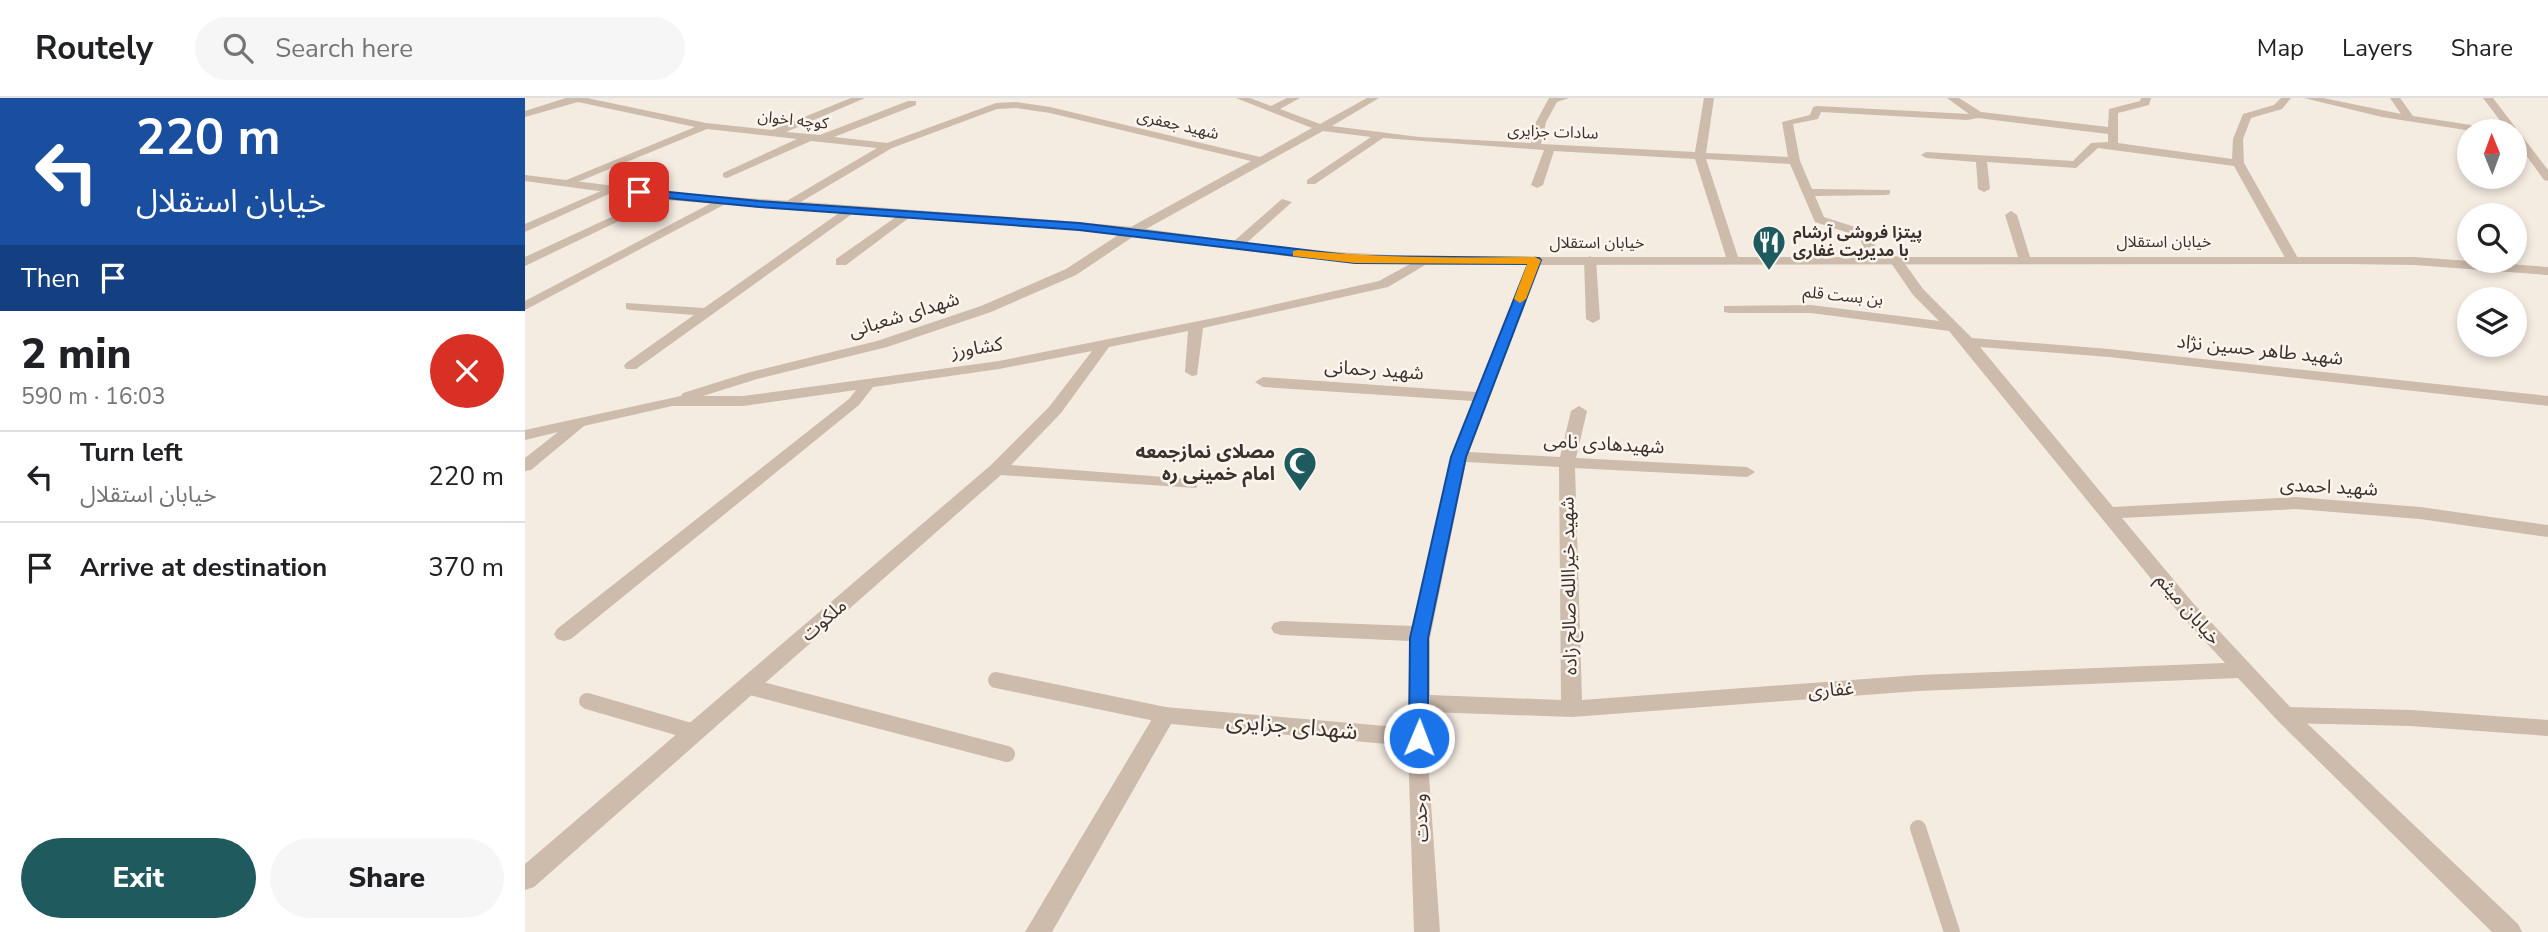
<!DOCTYPE html>
<meta charset="utf-8">
<style>
body{margin:0;font-family:"Nunito Sans","Noto Sans Arabic",sans-serif;background:#f6f6f6;color:#202124;height:100vh;display:flex;flex-direction:column;font-size:26px;white-space:nowrap}
*{box-sizing:border-box;margin:0}
p{font-size:23px;color:#757577}
.icon{flex:none;width:38px;height:38px;fill:none;stroke:currentColor;stroke-width:2;stroke-linecap:round;stroke-linejoin:round}
.map{position:relative;flex:1;overflow:hidden}
.details{display:flex;flex-direction:column;background:#fff;width:525px}
.details>*{flex:none}
.guide{background:#1a4fa0;color:#fff;overflow:hidden}
.needle{width:46px;rotate:359deg}
.buttons{position:absolute;left:1932px;top:21px;display:grid;gap:14px}
.buttons a{display:grid;place-items:center;width:70px;height:70px;border-radius:50%;background:#fff;box-shadow:0 4px 10px #0003;font-size:35px}
.pin{position:absolute;display:grid;place-items:center;width:60px;height:60px;color:#fff;margin:-30px;border-radius:14px;box-shadow:0 4px 10px #0006}
.me{position:absolute;width:77px;margin:-38px;rotate:1deg;stroke-linejoin:round;filter:drop-shadow(0 0 5px #0008)}
.turn{display:flex;align-items:center;gap:24px;height:147px;padding:0 21px;font-size:32px}
.turn .icon{width:91px;height:91px;stroke-width:2.5}
.turn b{display:block;font-size:49px;line-height:60px}
.then{display:flex;align-items:center;height:66px;padding:0 21px;background:#0003;gap:14px;font-size:26px}
.round{display:grid;place-items:center;flex:none;width:74px;height:74px;border-radius:37px;background:#f6f6f6}
.head{display:flex;align-items:center;justify-content:space-between;height:119px;padding:0 21px}
h1{font-size:42px;font-weight:800;line-height:52px}
.action{display:flex;gap:14px;margin-top:auto;padding:14px 21px}
.action a{flex:1;height:80px;border-radius:42px;background:#1f5a5e;color:#fff;font-size:28px;font-weight:800;line-height:80px;text-align:center}
.action a+a{background:#f6f6f6;color:#202124}
ul{padding:0;list-style:none}
li{display:flex;align-items:center;gap:21px;height:91px;padding:0 21px;border-top:2px solid #e0e0e0}
li div{flex:1}
li b{display:block;font-size:26px}
li em{font-style:normal}
header{display:flex;align-items:center;gap:42px;box-sizing:border-box;height:98px;padding:0 35px;background:#fff;border-bottom:2px solid #e0e0e0}
header strong{font-size:33px}
nav{display:flex;gap:38px;margin-inline-start:auto;font-size:24px}
.search{width:490px;height:63px;background:#f6f6f6;display:flex;align-items:center;gap:18px;box-sizing:border-box;padding:0 24px;border-radius:38px;color:#757577;font-size:26px}
main{display:flex;flex:1;min-height:0}
.map>svg:first-child{display:block}
.lines{fill:none;stroke-linecap:round;stroke-linejoin:round}
.service{stroke:#cdbbac;stroke-width:16}
.minor{fill:#cdbbac;fill-rule:evenodd}
.tertiary{fill:#cdbbac;fill-rule:evenodd}
.route{fill:#1a73e8;stroke:#114b97;stroke-width:2}
.slow{fill:#f59e0b}
.labels{text-anchor:middle;dominant-baseline:central;stroke-width:5;stroke-linejoin:round;paint-order:stroke}
.far-street-label{font-size:16px;fill:#3b302b;stroke:#fbf5ee}
.far-poi-label{font-size:16px;font-weight:bold;fill:#3b302b;stroke:#fbf5ee;text-anchor:start}
.street-label{font-size:19px;fill:#3b302b;stroke:#fbf5ee}
.poi-label{font-size:19px;font-weight:bold;fill:#3b302b;stroke:#fbf5ee;text-anchor:end}
.near-street-label{font-size:23px;fill:#3b302b;stroke:#fbf5ee}
</style>
<header>
<strong>Routely</strong>
<div class="search"><svg class="icon" aria-label="search" viewBox="0 0 24 24"><circle cx="10" cy="10" r="6"/><path d="M15 15l6 6"/></svg>Search here</div>
<nav><a>Map</a><a>Layers</a><a>Share</a></nav>
</header>
<main>
<section class="details">
<div class="guide">
<div class="turn"><svg class="icon" aria-label="left" viewBox="0 0 24 24"><path d="M17 20v-9H6M10 6l-5 5 5 5"/></svg><div><b>220 m</b>خیابان استقلال</div></div>
<div class="then">Then<svg class="icon" aria-label="arrive" viewBox="0 0 24 24"><path d="M6 21V4h12l-3 4 3 4H6"/></svg></div>
</div>
<div class="head"><div><h1>2 min</h1><p>590 m · 16:03</p></div><a class="round" style="background:#d93025;color:#fff"><svg class="icon" aria-label="close" viewBox="0 0 24 24"><path d="M6 6l12 12M18 6L6 18"/></svg></a></div>
<ul>
<li><svg class="icon" aria-label="left" viewBox="0 0 24 24"><path d="M17 20v-9H6M10 6l-5 5 5 5"/></svg><div><b>Turn left</b><p>خیابان استقلال</p></div><em>220 m</em></li>
<li><svg class="icon" aria-label="arrive" viewBox="0 0 24 24"><path d="M6 21V4h12l-3 4 3 4H6"/></svg><div><b>Arrive at destination</b></div><em>370 m</em></li>
</ul>
<div class="action"><a>Exit</a><a>Share</a></div>
</section>
<div class="map">
<svg width="2023" height="834" viewBox="0 0 2023 834">
<rect width="100%" height="100%" fill="#f4ebe1"/>
<g class="lines">
<g class="service">
<path d="M471,582L640,617"/>
<path d="M222,588L482,656"/>
<path d="M62,603L169,634"/>
<path d="M1760,617L1886,620L2023,630"/>
<path d="M1393,730L1427,834"/>
</g>
<g class="minor">
<path d="M41,0H62L181,25L247,32L326,0H340L261,34L295,37L383,3H391V7L309,39L362,45L471,5L491,4L525,9L735,59L787,30L711,0H725L746,8L762,0H775L755,11L795,26L842,0H854L807,28L894,39L1006,45L1011,24L1024,0H1044L1032,4L1021,24L1016,46L1170,54L1179,0H1189L1181,55L1263,59L1257,24L1285,17L1288,9L1292,8L1444,16L1422,0H1434L1456,14L1583,29L1584,11L1615,3L1616,0H1626L1624,7L1593,15V45L1707,61L1708,41L1718,16L1749,7L1756,0H1766L1757,11L1726,20L1718,41L1719,65L1774,162L1773,165H1763L1709,68L1573,50L1551,70L1462,64L1465,91L1459,94L1453,91L1451,64L1401,60L1396,57L1401,54L1548,63L1566,45L1583,44V36L1453,20L1442,22L1296,14L1293,21L1268,26L1275,63L1287,91L1365,92V96L1361,97L1290,98L1299,119L1342,133L1358,162L1357,165H1347L1333,138L1290,124L1265,66L1181,61L1214,162L1208,166L1202,162L1170,61L1029,53L1018,87L1012,90L1006,87L1019,52L858,40L790,86H782V82L846,39L798,33L612,136L551,177L466,214L362,249L232,281L178,298H218L474,263L699,218L854,183L896,160L901,159L907,163L863,189L678,230L672,277L667,278L660,274L663,233L584,249L536,315L486,367L665,381L671,382L673,386L671,390L476,377L9,789L0,792V766L466,367L524,309L567,253L474,271L348,289L334,307L46,541L39,543L32,541L29,536L32,531L324,301L331,292L218,308H147L59,328L6,372L0,373V360L33,334L0,342V332L156,298L158,295L222,275L352,243L456,208L541,171L604,130L726,63L525,15L491,10L472,11L367,50L264,111L258,107L260,104L352,50L286,43L202,80L198,79V75L272,41L182,31L43,88L37,85L39,83L170,29L53,4L0,19V13Z"/>
<path d="M1779,0H1798L1876,16L1865,0H1875L1888,18L1965,30L1970,33H1947L1857,19Z"/>
<path d="M1958,0H1968L2023,72V83L2019,82L1990,42V33H1983Z"/>
<path d="M85,89L95,91L0,134V126Z"/>
<path d="M136,96L146,98L0,168V159Z"/>
<path d="M196,100L206,103L0,212V203Z"/>
<path d="M757,101L767,104L716,150H708V144Z"/>
<path d="M324,108L334,111L111,271H101L99,268L101,265L169,217L106,212L101,211V205L179,210Z"/>
<path d="M381,112L385,113V119L321,167H311V161Z"/>
<path d="M1486,113L1492,117L1506,162L1505,165H1495L1494,162L1480,117Z"/>
<path d="M1010,158L1016,162L944,354L1035,359L1046,313L1054,308L1062,313L1051,360L1222,369L1230,374L1222,379L1050,370L1057,602L1393,577L1700,565L1654,515L1424,233L1286,215H1204L1199,214V208L1286,207L1414,223L1388,197L1364,162L1370,158L1375,159L1398,191L1447,240L1584,251L2023,298V308L1584,259L1455,249L1588,409L1771,399L1895,409L2023,427V439L1895,421L1771,411L1597,420L1668,505L1767,611L1993,826L1997,834H1967L1753,623L1713,580L1393,593L1047,619L904,614V678L915,834H889L883,648L646,626L527,834H500L633,611L640,609L883,630L885,543L756,537L749,535L746,530L749,525L756,523L888,528L926,359L948,303L738,289L730,284L738,279L951,294L1004,162ZM941,364L1034,369L1036,602L905,597V540Z"/>
<path d="M1065,158L1071,162L1075,221L1068,225L1061,221L1059,162Z"/>
</g>
<path class="tertiary" d="M0,77L140,94L528,122L608,129L775,152L901,159H1890L2023,169V177L1890,167L1822,166L901,167L775,160L608,137L528,130L140,102L0,83Z"/>
</g>
<path class="route" d="M114,91L234,103L554,125L830,158L1014,160L1016,162L941,359L903,540V640L900,645L894,648L887,645L884,640L885,540L926,359L1003,166L830,165L554,132L234,109L111,97L109,94Z"/>
<path class="slow" d="M773,152C852,160 930,160 1010,159L1016,162L1001,201L995,205L989,201L1002,166L830,165L768,158V153Z"/>
<defs>
<symbol id="restaurant-pin" viewBox="-11 -11 22 30"><path d="M0 17L-7.5 6A9.5 9.5 0 1 1 7.5 6Z" fill="#1f5a5e" stroke="#fbf5ee"/><path d="M-5-6h1v4h1v-4h1v4h1v-4h1v5L-1.5 .5V6h-2V.5L-5-1ZM5-6V6H3V1.5H1.5Q1.5-4 5-6Z" fill="#fff"/></symbol>
<symbol id="mosque-pin" viewBox="-11 -11 22 30"><path d="M0 17L-7.5 6A9.5 9.5 0 1 1 7.5 6Z" fill="#1f5a5e" stroke="#fbf5ee"/><path d="M3.5-4.9A6 6 0 1 0 3.5 4.9A5 5 0 1 1 3.5-4.9Z" fill="#fff"/></symbol>
</defs>
<g fill-rule="evenodd">
<use href="#restaurant-pin" x="1225" y="125" width="38" height="52"/>
<use href="#mosque-pin" x="756" y="346" width="38" height="52"/>
</g>
<g class="labels">
<g class="far-street-label">
<text transform="translate(268 22) rotate(6)">کوچه اخوان</text>
<text transform="translate(653 27) rotate(13)">شهید جعفری</text>
<text transform="translate(1028 34) rotate(2)">سادات جزایری</text>
<text x="1639" y="144">خیابان استقلال</text>
<text x="1072" y="145">خیابان استقلال</text>
<text transform="translate(1318 198) rotate(6)">بن بست قلم</text>
</g>
<g class="far-poi-label">
<text x="1268" y="135">پیتزا فروشی آرشام<tspan x="1268" dy="18">با مدیریت غفاری</tspan></text>
</g>
<g class="street-label">
<text transform="translate(379 217) rotate(-17)">شهدای شعبانی</text>
<text transform="translate(452 250) rotate(-9)">کشاورز</text>
<text transform="translate(1735 252) rotate(6)">شهید طاهر حسین نژاد</text>
<text transform="translate(849 272) rotate(4)">شهید رحمانی</text>
<text transform="translate(1079 346) rotate(3)">شهیدهادی نامی</text>
<text transform="translate(1804 389) rotate(3)">شهید احمدی</text>
<text transform="translate(1044 488) rotate(-91)">شهید خیراالله صالح زاده</text>
<text transform="translate(1663 511) rotate(49)">خیابان میثم</text>
<text transform="translate(299 522) rotate(-41)">ملکوت</text>
<text transform="translate(1306 592) rotate(-4)">غفاری</text>
<text transform="translate(896 720) rotate(-93)">وحدت</text>
</g>
<g class="poi-label">
<text x="750" y="354">مصلای نمازجمعه<tspan x="750" dy="22">امام خمینی ره</tspan></text>
</g>
<g class="near-street-label">
<text transform="translate(767 628) rotate(5)">شهدای جزایری</text>
</g>
</g>
</svg>
<div class="buttons">
<a><svg class="needle" viewBox="-14 -14 28 28"><path d="M0-13l5 13h-10z" fill="#e53935"/><path d="M0 13l5-13h-10z" fill="#757577"/></svg></a>
<a><svg class="icon" aria-label="search" viewBox="0 0 24 24"><circle cx="10" cy="10" r="6"/><path d="M15 15l6 6"/></svg></a>
<a><svg class="icon" aria-label="layers" viewBox="0 0 24 24"><path d="M12 4l9 5-9 5-9-5zM3 14l9 5 9-5"/></svg></a>
</div>
<div class="pin" style="left:114px;top:94px;background:#d93025"><svg class="icon" aria-label="arrive" viewBox="0 0 24 24"><path d="M6 21V4h12l-3 4 3 4H6"/></svg></div>
<svg class="me" style="left:894px;top:640px" viewBox="-20 -20 40 40"><circle r="17" fill="#1a73e8" stroke="#fff" stroke-width="3"/><path d="M0-11L8 9 0 5-8 9z" fill="#fff"/></svg>
</div>
</main>
